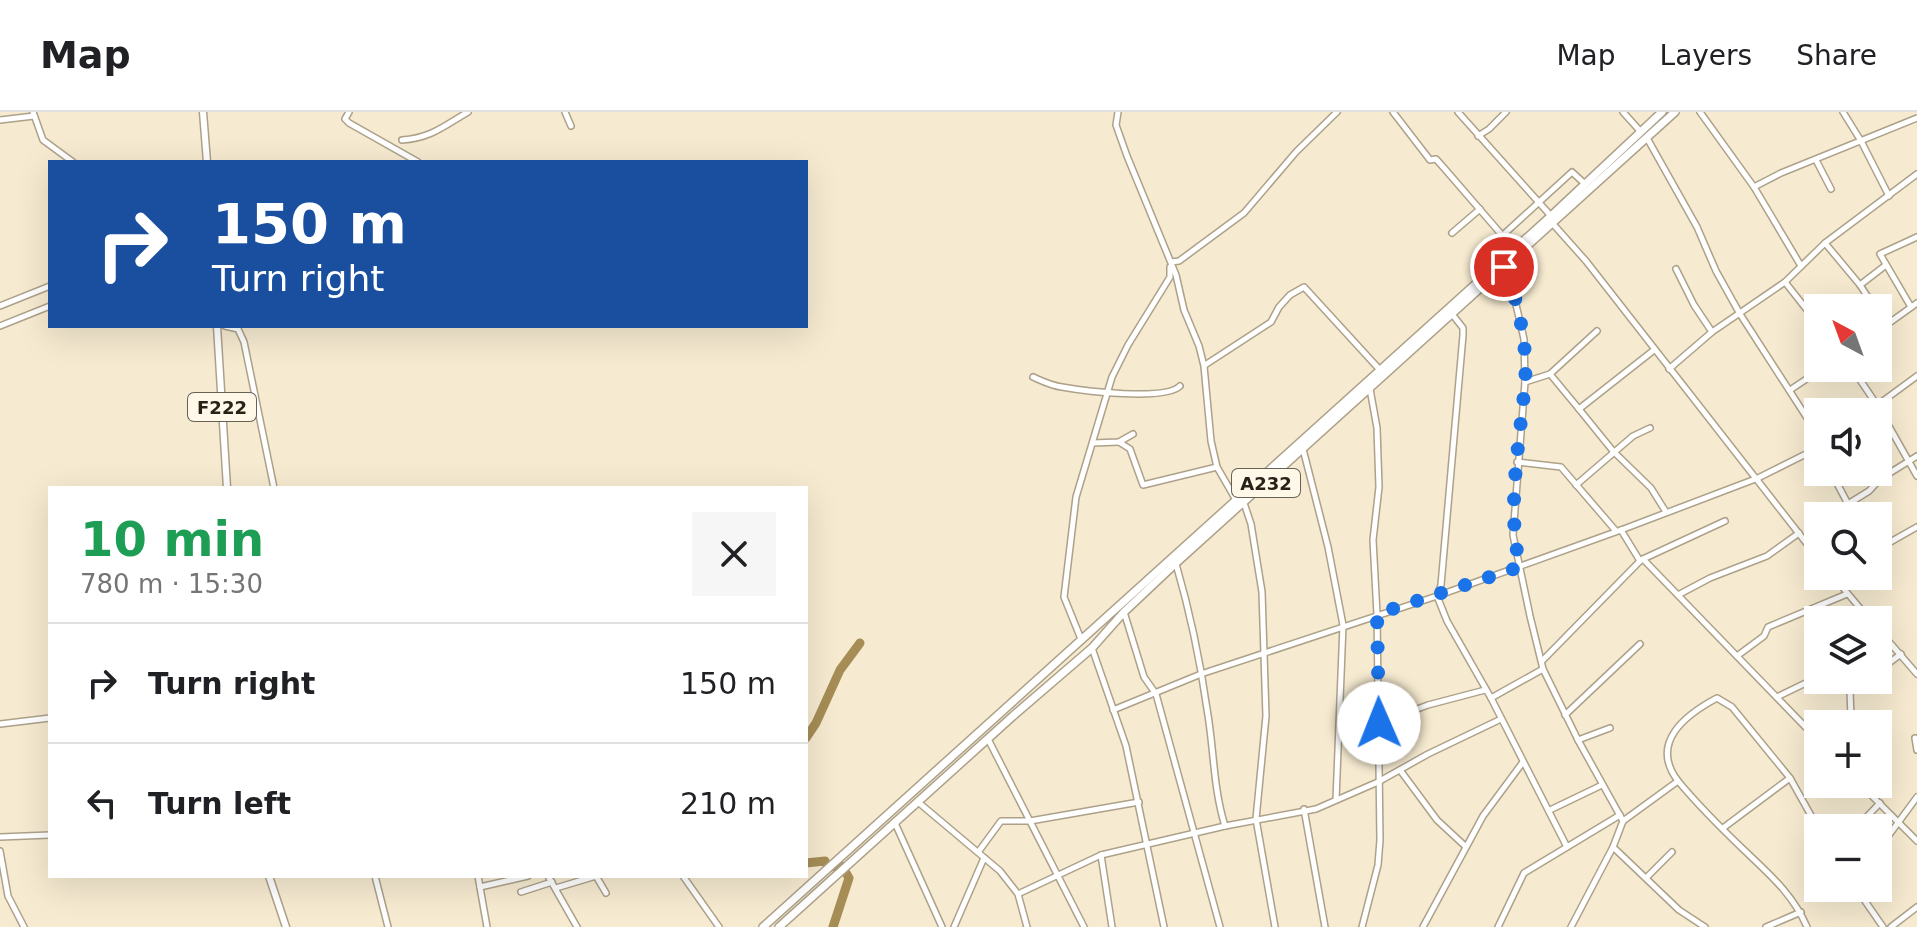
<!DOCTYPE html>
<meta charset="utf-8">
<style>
body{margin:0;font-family:"DejaVu Sans",sans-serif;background:#f6f6f6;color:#202124;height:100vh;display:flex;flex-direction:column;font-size:30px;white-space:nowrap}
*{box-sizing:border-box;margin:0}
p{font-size:26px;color:#757577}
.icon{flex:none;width:44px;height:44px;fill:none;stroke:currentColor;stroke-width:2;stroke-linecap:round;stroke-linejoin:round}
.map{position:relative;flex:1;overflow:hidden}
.side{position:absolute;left:48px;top:374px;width:760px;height:392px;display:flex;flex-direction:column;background:#fff;border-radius:0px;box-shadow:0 8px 32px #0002}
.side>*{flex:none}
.banner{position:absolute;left:48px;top:48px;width:760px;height:168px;border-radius:0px;box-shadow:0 8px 32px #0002;background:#1a4fa0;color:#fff;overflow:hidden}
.needle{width:52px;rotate:319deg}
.tools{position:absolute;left:1804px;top:182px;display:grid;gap:16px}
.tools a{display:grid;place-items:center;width:88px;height:88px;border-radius:0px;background:#fff;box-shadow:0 8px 32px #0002;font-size:40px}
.pin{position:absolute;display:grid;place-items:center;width:68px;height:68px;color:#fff;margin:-34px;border:4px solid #fff;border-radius:50%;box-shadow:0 2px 8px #0007}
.me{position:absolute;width:88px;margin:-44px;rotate:359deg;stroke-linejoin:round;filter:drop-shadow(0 0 6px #0008)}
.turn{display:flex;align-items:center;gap:28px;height:168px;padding:0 32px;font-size:36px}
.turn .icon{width:104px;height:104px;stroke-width:2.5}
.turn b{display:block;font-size:56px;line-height:68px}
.round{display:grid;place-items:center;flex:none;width:84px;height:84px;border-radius:0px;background:#f6f6f6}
.summary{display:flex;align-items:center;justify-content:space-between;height:136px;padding:0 32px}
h1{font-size:48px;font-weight:700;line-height:60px;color:#1e9e55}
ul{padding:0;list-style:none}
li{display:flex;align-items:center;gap:24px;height:120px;padding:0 32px;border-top:2px solid #e0e0e0}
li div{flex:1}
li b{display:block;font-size:30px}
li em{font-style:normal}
header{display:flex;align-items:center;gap:48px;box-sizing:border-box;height:112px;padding:0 40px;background:#fff;border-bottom:2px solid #e0e0e0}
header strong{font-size:38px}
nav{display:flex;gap:44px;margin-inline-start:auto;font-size:28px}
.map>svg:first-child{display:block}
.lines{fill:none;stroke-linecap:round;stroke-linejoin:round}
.river{stroke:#a68d55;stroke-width:9}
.minor-casing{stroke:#ada189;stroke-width:8}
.major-casing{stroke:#ada189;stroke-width:9}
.highway-casing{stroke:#ada189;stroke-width:10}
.minor{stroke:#fff;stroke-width:5}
.major{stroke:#fff;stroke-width:6}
.highway{stroke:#fff;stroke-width:7}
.route{stroke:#1a73e8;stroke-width:14;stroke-dasharray:0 25.2}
.labels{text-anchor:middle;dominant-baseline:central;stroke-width:7;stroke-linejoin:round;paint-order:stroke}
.shield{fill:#fff8e8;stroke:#676256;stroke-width:2}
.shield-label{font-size:18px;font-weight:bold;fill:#262218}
</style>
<header>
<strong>Map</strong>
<nav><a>Map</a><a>Layers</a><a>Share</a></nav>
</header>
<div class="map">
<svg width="1917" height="815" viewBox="0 0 1917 815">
<rect width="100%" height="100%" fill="#f6ead0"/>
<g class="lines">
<g class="river">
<path d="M806,626L816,611L840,558L860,531"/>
<path d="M806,751L825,749L828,755L842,754L849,766L833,815"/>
</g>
<defs>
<g id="minor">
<path d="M33,0L43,28L73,50"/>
<path d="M349,0L345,7L349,11L418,50"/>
<path d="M565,0L571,14"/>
<path d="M1118,0L1116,13L1127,44L1176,163L1184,198L1199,234L1204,254L1211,329L1217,355L1236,388"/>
<path d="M1393,0L1430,48L1436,47L1444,56L1514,137"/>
<path d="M1458,0L1551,104"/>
<path d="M1623,0L1641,20"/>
<path d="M1700,0L1754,75L1801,154"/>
<path d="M1843,0L1861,29L1889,84"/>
<path d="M0,8L34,4"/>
<path d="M1478,24L1489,17L1506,0"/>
<path d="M1647,26L1697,115L1716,159L1740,202L1818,323"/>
<path d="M402,28C431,26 444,14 468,0"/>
<path d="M1816,48L1831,77"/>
<path d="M1754,75L1781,61L1917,6"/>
<path d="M1553,112L1586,149L1818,446"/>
<path d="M1452,121L1480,97"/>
<path d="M1503,123L1572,60L1585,72"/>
<path d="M1825,131L1860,173L1875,196"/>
<path d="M1171,150L1179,149L1244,101L1296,40L1337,0"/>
<path d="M1504,155L1510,167L1524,227L1525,270L1513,423L1530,504L1543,557L1578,628L1623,709L1613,735L1571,815"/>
<path d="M1676,157L1694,193L1712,220"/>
<path d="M1785,170L1818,212"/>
<path d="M1860,173L1886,153"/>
<path d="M0,194L50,174"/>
<path d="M1911,195L1880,142L1917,125"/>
<path d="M1878,201L1886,214"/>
<path d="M1452,202L1463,216V223L1441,473L1437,484L1447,509L1491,586L1567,735"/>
<path d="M0,214L50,194"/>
<path d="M225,214L238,217L244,230L274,376"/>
<path d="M1878,219L1917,191"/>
<path d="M1654,238L1579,297L1613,339L1651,376L1666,400"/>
<path d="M1205,253L1271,210L1279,195L1290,183L1304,175L1380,258"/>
<path d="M1852,256L1877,293L1917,364"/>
<path d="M1669,257L1712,220L1785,170L1825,131L1917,62"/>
<path d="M1550,262L1579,297"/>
<path d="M1033,265C1042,269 1052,274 1062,275C1084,279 1165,289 1180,274"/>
<path d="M1525,270L1550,262L1597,219"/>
<path d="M1790,278L1823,256"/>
<path d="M1868,300L1917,264"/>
<path d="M1119,330L1130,337L1143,373L1217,355"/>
<path d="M1093,331L1119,330L1133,322"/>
<path d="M1303,337L1328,435L1343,513L1336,688"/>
<path d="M1517,350L1561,355L1616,419"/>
<path d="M1831,360L1848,392L1869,379L1880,367L1917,344"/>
<path d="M1576,373L1633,324L1650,316"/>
<path d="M1244,391L1251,412L1262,480L1266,604L1256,707L1275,815"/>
<path d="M1621,418L1640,449L1643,447L1818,628"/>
<path d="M1878,437L1917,415"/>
<path d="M1643,447L1725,409"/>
<path d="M1176,452C1190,500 1200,548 1207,597C1214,636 1213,676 1225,714"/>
<path d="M1833,464L1870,508"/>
<path d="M1678,483L1710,466L1767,444L1799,421"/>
<path d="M1124,500L1144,565L1156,582L1220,815"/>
<path d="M1878,517L1917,562"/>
<path d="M1081,527L1064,485L1076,385L1112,265L1128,233L1170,165V155"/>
<path d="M1092,536L1126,634L1164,815"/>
<path d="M1737,544L1764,524L1768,515L1847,482"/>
<path d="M1542,549L1640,449"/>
<path d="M1878,559L1901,542"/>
<path d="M1777,585L1818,565"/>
<path d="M1491,586L1543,557"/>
<path d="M1113,598L1201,562L1437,484L1621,418L1758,366L1818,336"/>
<path d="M1565,603L1640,532"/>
<path d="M1851,606L1850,579L1865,568"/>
<path d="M1379,611L1428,593L1485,578"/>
<path d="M0,612L50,606"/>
<path d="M1915,626L1917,638"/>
<path d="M988,627L1084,815"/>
<path d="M1578,628L1610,616"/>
<path d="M1400,658L1437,708L1465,734"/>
<path d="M1678,669C1649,631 1685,603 1717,586L1732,595L1790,666"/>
<path d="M1860,672L1917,729"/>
<path d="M918,690L1000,759L1018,782L1027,815"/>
<path d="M1304,697L1325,815"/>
<path d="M1550,698L1602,673"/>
<path d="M1623,709L1678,669C1698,693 1721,716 1744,738C1769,762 1793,782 1807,815"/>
<path d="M895,711L942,815"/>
<path d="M1723,716L1790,666L1818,716"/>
<path d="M1856,716L1880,691"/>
<path d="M0,725L50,723"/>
<path d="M1613,735L1679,798L1705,815"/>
<path d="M1878,738L1917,685"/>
<path d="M0,739L8,784L24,815"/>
<path d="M979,739L1001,709H1030L1139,690"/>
<path d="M1101,743L1112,815"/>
<path d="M375,764L388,815"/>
<path d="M478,764L487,815"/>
<path d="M548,764L577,815"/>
<path d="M683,764L719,815"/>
<path d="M1647,765L1672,740"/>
<path d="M480,775L528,764"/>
<path d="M556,776L596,764L606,781"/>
<path d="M1856,776L1883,815"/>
<path d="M521,780L552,770"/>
<path d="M1018,782L1101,743L1225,714L1316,697L1378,670L1428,642L1501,607"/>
<path d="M954,815L984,746"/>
<path d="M1362,815L1378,753L1380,728L1377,502L1373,428L1379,375L1377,316L1370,277"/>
<path d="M1423,815L1483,704L1523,650"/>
<path d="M1498,815L1524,761L1620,703"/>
<path d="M1766,815L1801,800"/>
<path d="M1891,815L1917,795"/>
</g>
<g id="major">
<path d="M203,0L207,50"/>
<path d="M217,214L227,376"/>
<path d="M269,764L286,815"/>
</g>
<g id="highway">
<path d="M763,815L1551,104L1662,0"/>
<path d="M779,815L1013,604L1092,536L1124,500L1176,451L1675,0"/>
</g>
</defs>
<use href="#minor" class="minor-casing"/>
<use href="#major" class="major-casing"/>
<use href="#highway" class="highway-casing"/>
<use href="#minor" class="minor"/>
<use href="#major" class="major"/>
<use href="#highway" class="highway"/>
</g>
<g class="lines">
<path class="route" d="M1379,611L1377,502L1520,455C1506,394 1520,331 1525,270C1528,235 1518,187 1504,155"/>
</g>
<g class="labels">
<g class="shield">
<rect x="188" y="281" width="68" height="28" rx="6"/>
<rect x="1232" y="357" width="68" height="28" rx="6"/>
</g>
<g class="shield-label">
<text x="222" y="295">F222</text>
<text x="1266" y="371">A232</text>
</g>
</g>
</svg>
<div class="tools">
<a><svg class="needle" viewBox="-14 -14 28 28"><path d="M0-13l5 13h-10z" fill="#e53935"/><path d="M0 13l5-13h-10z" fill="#757577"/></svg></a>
<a><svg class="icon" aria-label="sound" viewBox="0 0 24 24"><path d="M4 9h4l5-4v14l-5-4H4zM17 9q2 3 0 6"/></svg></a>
<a><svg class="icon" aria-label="search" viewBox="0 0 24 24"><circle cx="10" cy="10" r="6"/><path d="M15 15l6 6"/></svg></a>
<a><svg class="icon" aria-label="layers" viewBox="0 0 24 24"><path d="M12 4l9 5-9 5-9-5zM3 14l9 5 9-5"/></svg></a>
<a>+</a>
<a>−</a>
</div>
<div class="pin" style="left:1504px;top:155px;background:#d93025"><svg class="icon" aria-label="arrive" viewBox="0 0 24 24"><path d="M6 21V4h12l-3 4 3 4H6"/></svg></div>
<svg class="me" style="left:1379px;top:611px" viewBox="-20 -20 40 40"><circle r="19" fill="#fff"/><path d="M0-13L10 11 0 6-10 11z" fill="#1a73e8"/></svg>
<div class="banner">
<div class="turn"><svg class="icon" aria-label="right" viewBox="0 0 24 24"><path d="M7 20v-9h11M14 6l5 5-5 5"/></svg><div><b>150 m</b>Turn right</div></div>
</div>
<section class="side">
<div class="summary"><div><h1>10 min</h1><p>780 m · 15:30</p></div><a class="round"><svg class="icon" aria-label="close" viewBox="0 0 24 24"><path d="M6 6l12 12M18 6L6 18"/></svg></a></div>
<ul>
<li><svg class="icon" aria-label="right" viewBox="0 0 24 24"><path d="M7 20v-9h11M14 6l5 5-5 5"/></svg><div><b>Turn right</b></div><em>150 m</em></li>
<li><svg class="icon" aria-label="left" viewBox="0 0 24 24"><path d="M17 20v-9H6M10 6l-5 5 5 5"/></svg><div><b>Turn left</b></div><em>210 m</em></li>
</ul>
</section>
</div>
